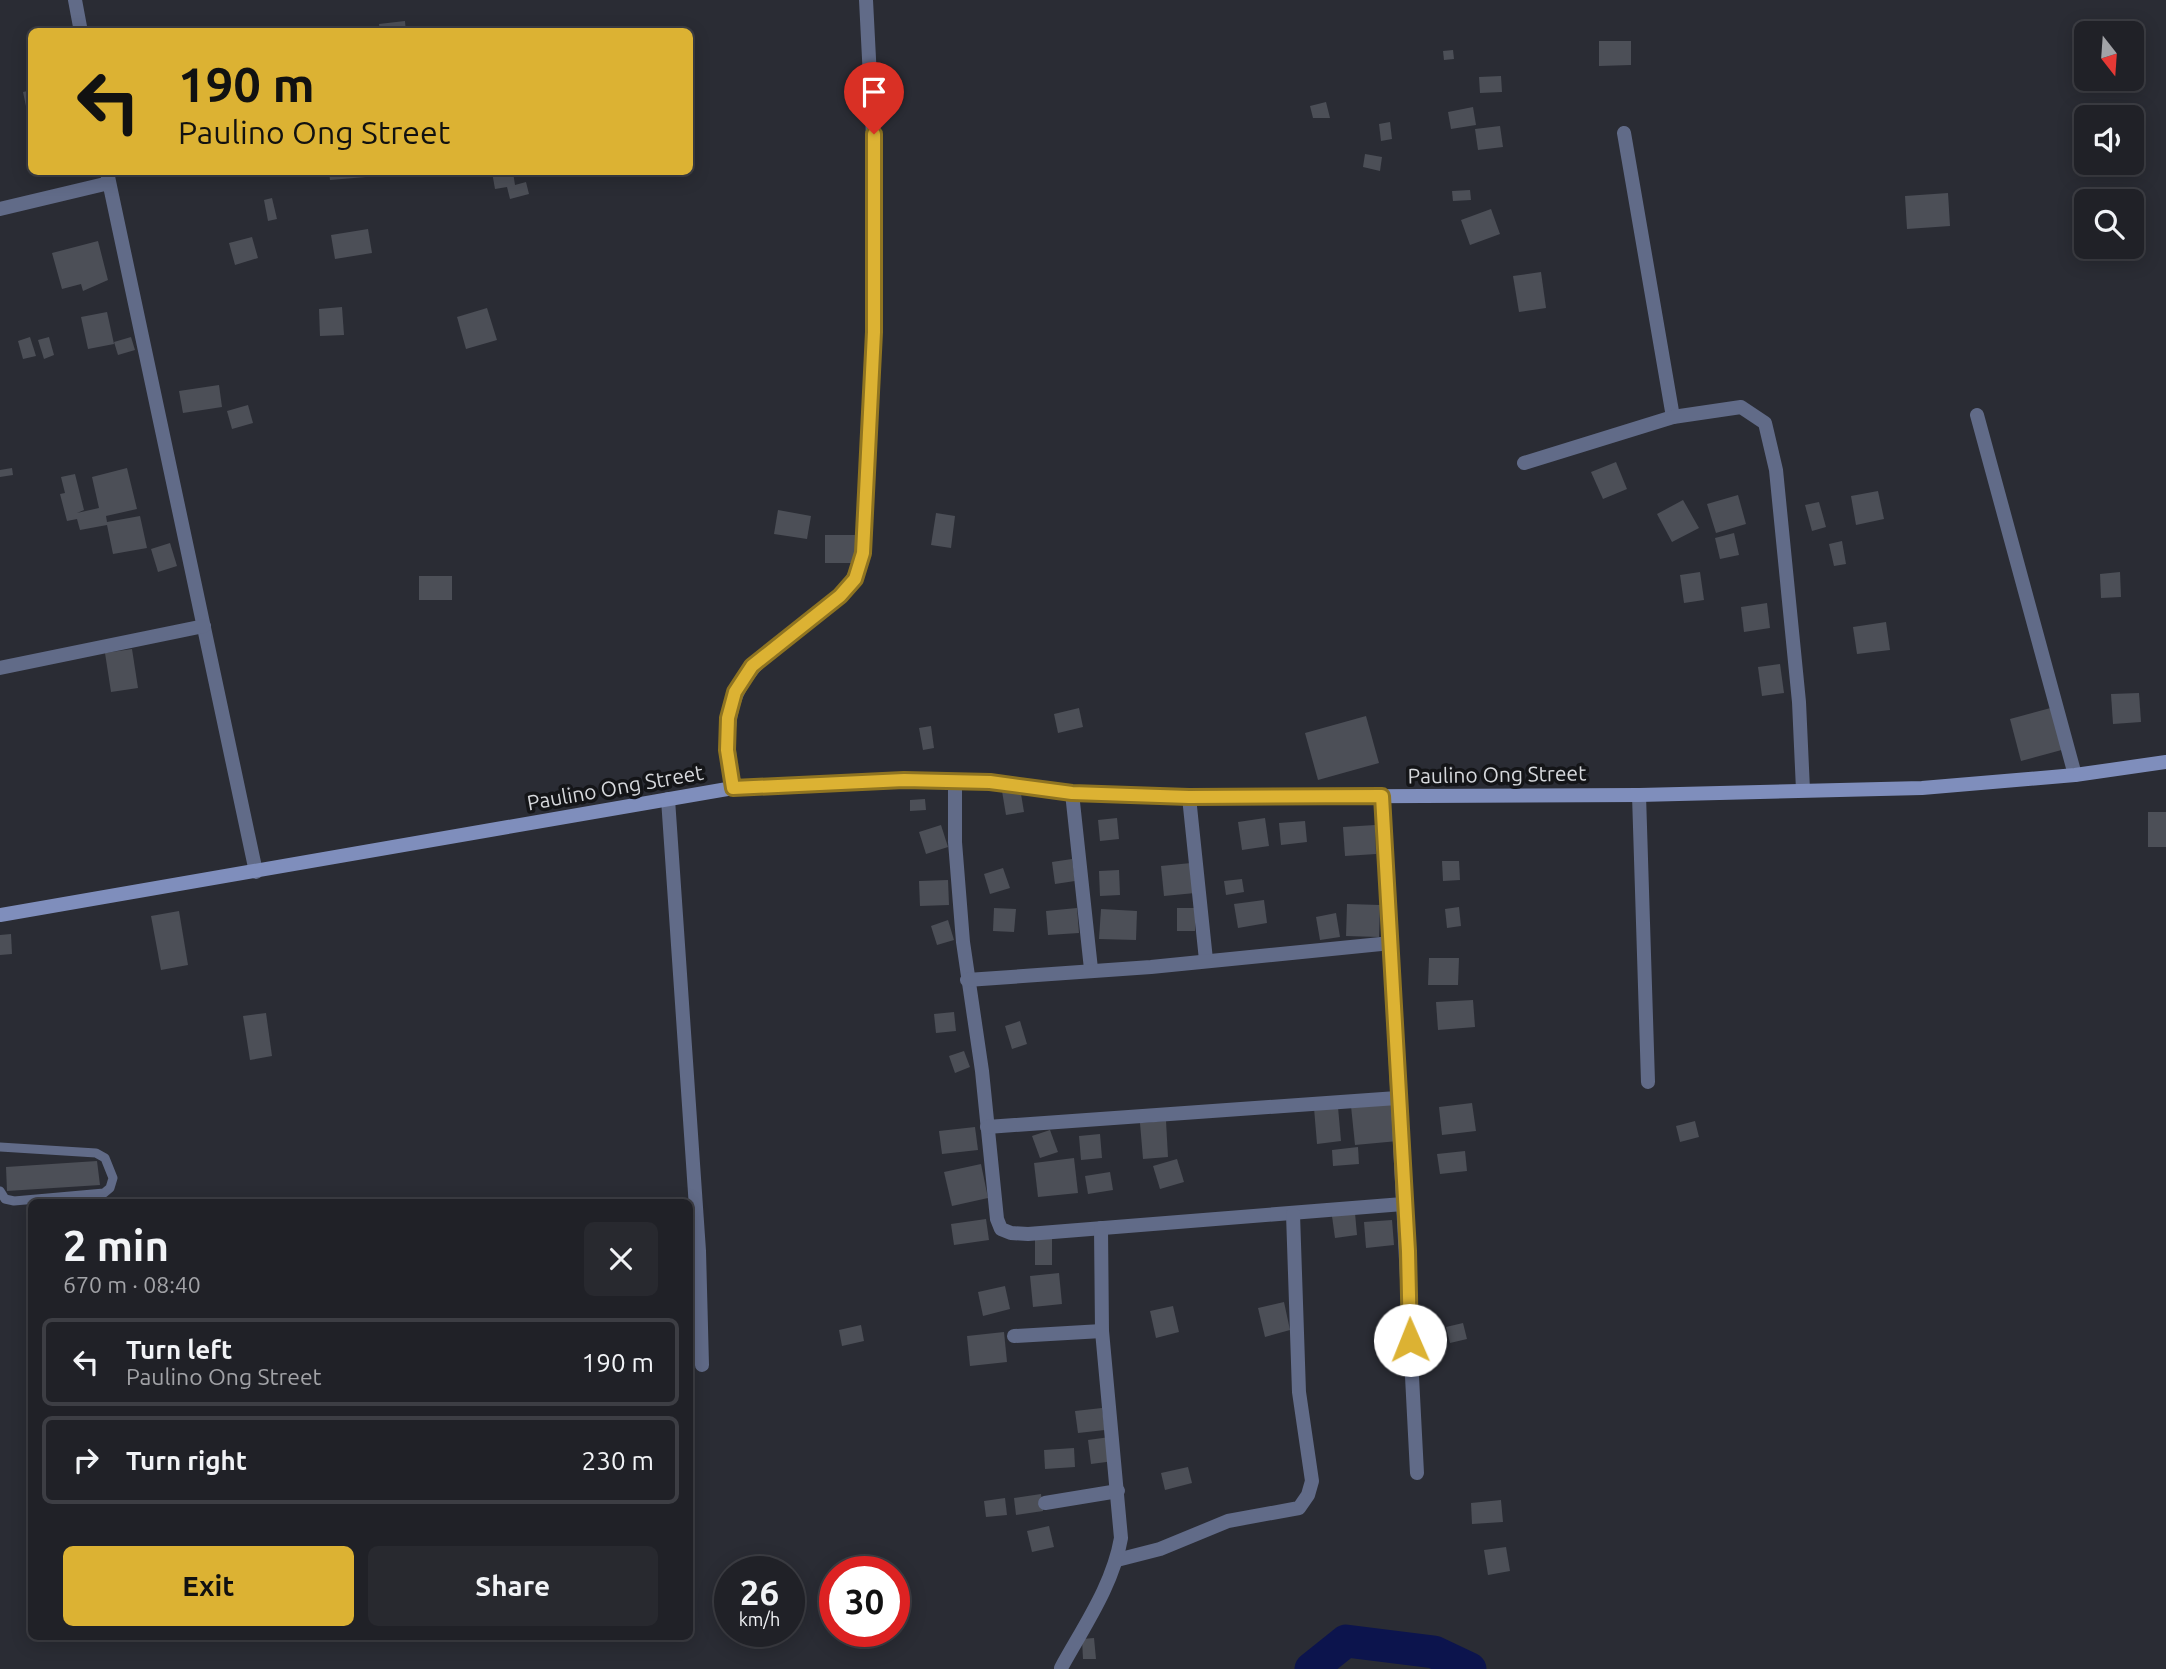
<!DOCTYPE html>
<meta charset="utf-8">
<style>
body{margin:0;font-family:Ubuntu,sans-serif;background:#28292f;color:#f1f3f6;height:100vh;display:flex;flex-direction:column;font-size:26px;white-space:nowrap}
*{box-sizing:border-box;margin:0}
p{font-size:23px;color:#a2a3a7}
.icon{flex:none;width:38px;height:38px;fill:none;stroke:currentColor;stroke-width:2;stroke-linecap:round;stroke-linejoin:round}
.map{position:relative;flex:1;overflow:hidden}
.side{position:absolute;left:28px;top:1199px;width:665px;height:441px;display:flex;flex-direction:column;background:#202127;border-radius:10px;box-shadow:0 4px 18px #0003,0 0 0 2px #3d3e44}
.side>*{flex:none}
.top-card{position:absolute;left:28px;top:28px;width:665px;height:147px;border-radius:10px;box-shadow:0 4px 18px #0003,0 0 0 2px #3d3e44;background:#dcb233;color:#111;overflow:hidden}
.needle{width:46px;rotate:163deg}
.fabs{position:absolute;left:2074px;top:21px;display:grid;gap:14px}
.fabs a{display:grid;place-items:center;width:70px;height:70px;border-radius:10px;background:#202127;box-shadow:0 4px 18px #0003,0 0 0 2px #3d3e44;font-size:35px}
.speed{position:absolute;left:714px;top:1556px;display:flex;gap:14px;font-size:35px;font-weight:700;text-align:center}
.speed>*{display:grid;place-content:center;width:91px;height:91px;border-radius:50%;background:#202127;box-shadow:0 4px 18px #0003,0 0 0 2px #3d3e44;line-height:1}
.speed small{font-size:18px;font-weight:400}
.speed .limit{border:10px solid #d22;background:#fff;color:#111}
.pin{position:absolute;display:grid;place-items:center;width:60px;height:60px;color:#fff;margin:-72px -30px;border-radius:50% 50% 50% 0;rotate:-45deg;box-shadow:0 0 7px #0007}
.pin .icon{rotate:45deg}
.me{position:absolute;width:77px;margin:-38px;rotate:359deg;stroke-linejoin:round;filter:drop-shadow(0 0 5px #0008)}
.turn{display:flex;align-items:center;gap:24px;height:147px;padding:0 35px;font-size:32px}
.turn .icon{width:91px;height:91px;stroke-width:2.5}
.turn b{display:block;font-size:49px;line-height:60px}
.round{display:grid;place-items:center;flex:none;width:74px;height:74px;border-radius:10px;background:#28292f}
.headline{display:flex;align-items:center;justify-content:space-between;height:119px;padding:0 35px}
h1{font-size:42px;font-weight:600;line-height:52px}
.action{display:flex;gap:14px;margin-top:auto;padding:14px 35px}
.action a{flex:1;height:80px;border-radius:10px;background:#dcb233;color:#111;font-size:28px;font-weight:600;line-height:80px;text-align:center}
.action a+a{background:#28292f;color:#f1f3f6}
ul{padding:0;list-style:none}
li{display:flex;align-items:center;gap:21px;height:88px;margin:0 14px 10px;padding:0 21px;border:4px solid #3d3e44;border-radius:10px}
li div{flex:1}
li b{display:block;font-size:26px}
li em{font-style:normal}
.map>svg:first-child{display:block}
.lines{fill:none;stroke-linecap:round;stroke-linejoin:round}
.river{stroke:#0c144d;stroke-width:33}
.building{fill:#4c4f57}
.lane{stroke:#616b88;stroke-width:9}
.street{stroke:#616b88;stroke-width:14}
.secondary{stroke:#7f8ebc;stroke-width:14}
.route-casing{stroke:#8f7421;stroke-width:18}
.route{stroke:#dcb233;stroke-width:12}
.labels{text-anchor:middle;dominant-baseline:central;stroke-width:7;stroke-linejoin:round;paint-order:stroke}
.street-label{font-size:21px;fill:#d6d8dc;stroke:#141518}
</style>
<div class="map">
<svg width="2166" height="1669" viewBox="0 0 2166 1669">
<rect width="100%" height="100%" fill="#2a2c34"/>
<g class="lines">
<path class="river" d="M1311,1669L1346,1641L1434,1652L1470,1669"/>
</g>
<g class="building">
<path d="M405,21L406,32H380L379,24Z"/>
<path d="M1599,41H1631V65L1599,66Z"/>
<path d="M1453,50L1454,59L1444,60L1443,51Z"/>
<path d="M1501,76L1502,92L1480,93L1479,77Z"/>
<path d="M32,90V125H30L23,92Z"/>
<path d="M1326,102L1330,118H1313L1310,106Z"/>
<path d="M1473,107L1476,125L1451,129L1448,112Z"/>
<path d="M1390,122L1392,139L1381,141L1379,124Z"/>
<path d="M1500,126L1503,147L1478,150L1475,129Z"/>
<path d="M1365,154L1382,157L1380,171L1363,167Z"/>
<path d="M329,172H390V175L330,180Z"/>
<path d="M492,172H513L515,185L526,182L529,194L510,199L507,187L495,189Z"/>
<path d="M1470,190L1471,200L1453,201L1452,191Z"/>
<path d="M1948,193L1950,226L1907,229L1905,196Z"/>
<path d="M272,198L277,219L268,221L264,200Z"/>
<path d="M1491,209L1500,234L1470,245L1461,220Z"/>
<path d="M368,229L372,253L335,259L331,235Z"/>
<path d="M252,237L258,258L235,265L229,243Z"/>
<path d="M98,241L108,280L83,291L81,284L62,289L52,253Z"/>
<path d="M1541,272L1546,308L1519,312L1513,276Z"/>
<path d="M342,307L344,335L320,336L319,309Z"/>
<path d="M487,308L497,340L466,349L457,317Z"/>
<path d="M107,312L114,344L88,349L81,317Z"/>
<path d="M30,337L36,356L23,359L18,341Z"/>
<path d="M49,337L54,355L44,359L38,340Z"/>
<path d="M131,337L135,350L118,355L114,342Z"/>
<path d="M219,385L222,407L183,413L179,391Z"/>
<path d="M248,405L253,423L232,429L227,411Z"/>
<path d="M1616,462L1627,489L1603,499L1591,472Z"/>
<path d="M12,468L13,475L0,477V470Z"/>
<path d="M127,468L137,509L106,516L107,522L140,516L147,548L113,554L107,525L80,530L77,519L67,521L60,494L65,493L61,477L75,474L84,510L77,513L99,508L92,477Z"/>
<path d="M1878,491L1884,519L1856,525L1851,496Z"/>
<path d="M1738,495L1746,524L1716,533L1707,504Z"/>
<path d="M1683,500L1699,528L1672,542L1657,514Z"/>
<path d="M1819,502L1826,527L1812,531L1805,505Z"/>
<path d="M778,510L811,516L807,539L774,534Z"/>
<path d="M936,513L955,516L951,548L931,545Z"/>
<path d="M1734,533L1739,555L1720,559L1715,538Z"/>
<rect x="825" y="535" width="30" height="28"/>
<path d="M1842,541L1846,564L1834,566L1829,544Z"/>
<path d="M170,543L177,566L158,572L151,549Z"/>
<path d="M1700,572L1704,600L1684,603L1680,575Z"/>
<path d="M2120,572L2121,597L2101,598L2100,574Z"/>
<rect x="419" y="576" width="33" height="24"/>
<path d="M1767,603L1770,628L1744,632L1741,607Z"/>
<path d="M1886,622L1890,650L1857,654L1853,627Z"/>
<path d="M132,649L138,688L111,692L105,653Z"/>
<path d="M1780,664L1784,693L1762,696L1758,667Z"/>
<path d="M2139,693L2141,722L2113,724L2111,694Z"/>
<path d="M2058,706L2069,748L2021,761L2010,719Z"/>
<path d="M1079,708L1083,727L1058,733L1054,714Z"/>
<path d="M1366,716L1379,763L1318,780L1305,733Z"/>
<path d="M931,726L934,748L923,750L919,728Z"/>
<path d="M1020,788L1024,812L1006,815L1002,791Z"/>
<path d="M925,799L926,810L910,811V800Z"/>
<rect x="2148" y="812" width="18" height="35"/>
<path d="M1117,818L1119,839L1100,841L1098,820Z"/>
<path d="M1265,818L1269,846L1242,850L1238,822Z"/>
<path d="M1305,821L1307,842L1281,845L1279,823Z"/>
<path d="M941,825L948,847L926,854L919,832Z"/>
<path d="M1375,825L1376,854L1345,856L1343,827Z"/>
<path d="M1072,859L1075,881L1055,884L1052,862Z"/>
<path d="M1442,861H1459L1460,880L1443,881Z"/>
<path d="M1191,863L1195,893L1164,896L1161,866Z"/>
<path d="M1003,868L1010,888L990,894L984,874Z"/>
<path d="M1119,870L1120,895L1100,896L1099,871Z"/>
<path d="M1242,879L1244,892L1226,895L1224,881Z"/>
<path d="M948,880L949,905L920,906L919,881Z"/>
<path d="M1264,900L1267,923L1238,928L1234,904Z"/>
<path d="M1347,904L1380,905L1379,937L1346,936Z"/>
<path d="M1459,907L1461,926L1447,928L1445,909Z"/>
<path d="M994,908L1016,909L1014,932L993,931Z"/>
<path d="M1077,908L1079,933L1048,935L1046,911Z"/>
<rect x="1177" y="908" width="18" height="23"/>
<path d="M1101,909L1137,911L1136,940L1099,939Z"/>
<path d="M179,911L188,965L161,970L151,916Z"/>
<path d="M1336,913L1340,937L1320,940L1316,917Z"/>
<path d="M948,920L954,940L937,945L931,926Z"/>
<path d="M11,934L12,954L0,955V935Z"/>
<path d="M1429,958H1459L1458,985H1428Z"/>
<path d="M1473,1000L1475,1027L1438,1030L1436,1002Z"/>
<path d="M954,1012L956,1031L936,1033L934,1014Z"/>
<path d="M266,1013L272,1056L250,1060L243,1016Z"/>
<path d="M1020,1021L1027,1044L1012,1049L1005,1026Z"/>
<path d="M964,1051L970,1067L955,1073L949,1056Z"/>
<path d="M1395,1102L1398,1141L1355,1145L1351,1106Z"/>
<path d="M1472,1103L1476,1131L1442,1135L1439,1107Z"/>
<path d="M1338,1107L1341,1141L1317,1144L1314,1108Z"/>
<path d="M1166,1121L1168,1157L1143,1159L1140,1123Z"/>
<path d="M1695,1121L1699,1137L1680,1142L1676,1126Z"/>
<path d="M975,1127L978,1150L942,1154L939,1131Z"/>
<path d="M1050,1130L1058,1152L1040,1158L1032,1136Z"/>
<path d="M1100,1134L1102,1158L1081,1160L1079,1136Z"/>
<path d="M1358,1147L1359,1164L1333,1166L1332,1150Z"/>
<path d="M1465,1151L1467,1171L1440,1174L1437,1154Z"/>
<path d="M1074,1158L1078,1193L1038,1197L1034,1163Z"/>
<path d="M1177,1159L1184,1182L1160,1189L1153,1166Z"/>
<path d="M97,1161L100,1185L7,1191L6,1167Z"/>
<path d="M981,1164L988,1198L952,1206L944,1172Z"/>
<path d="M1110,1172L1113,1190L1088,1194L1085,1176Z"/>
<path d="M1355,1213L1357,1235L1335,1238L1332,1216Z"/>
<path d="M986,1219L989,1240L954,1245L951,1224Z"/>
<path d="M1392,1220L1394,1245L1366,1248L1364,1222Z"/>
<rect x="1035" y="1237" width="17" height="28"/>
<path d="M1059,1273L1062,1304L1033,1307L1030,1276Z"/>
<path d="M1005,1286L1010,1309L983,1316L978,1292Z"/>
<path d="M1284,1302L1290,1330L1265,1337L1258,1308Z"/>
<path d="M1173,1306L1179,1332L1156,1338L1150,1311Z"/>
<path d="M1463,1323L1467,1339L1450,1343L1446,1327Z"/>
<path d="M861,1325L864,1341L842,1346L839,1330Z"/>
<path d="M1395,1330L1397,1348L1381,1350L1379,1331Z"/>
<path d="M1004,1332L1007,1362L970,1366L967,1336Z"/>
<path d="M1102,1408L1105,1430L1078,1433L1075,1411Z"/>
<path d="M1110,1437L1114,1461L1091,1464L1088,1440Z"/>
<path d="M1074,1448L1075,1467L1045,1469L1044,1450Z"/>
<path d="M1188,1467L1192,1483L1165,1490L1161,1473Z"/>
<path d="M1041,1494L1043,1511L1016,1515L1014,1498Z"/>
<path d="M1005,1498L1007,1515L986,1517L984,1501Z"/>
<path d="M1501,1500L1503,1522L1472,1524L1471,1503Z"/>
<path d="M1049,1526L1054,1547L1032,1552L1027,1531Z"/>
<path d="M1506,1547L1510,1571L1488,1575L1484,1550Z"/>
<path d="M1094,1638L1096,1659H1083L1082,1639Z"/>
</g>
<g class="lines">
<path class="lane" d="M0,1147L96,1153L105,1158L113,1178L110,1188L104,1193L14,1201L5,1199L0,1191"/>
<g class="street">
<path d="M75,0L81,32"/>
<path d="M1624,133L1673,417"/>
<path d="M107,172L256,872"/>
<path d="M0,209L109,183"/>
<path d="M1977,415L2075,775"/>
<path d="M1524,463L1673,417L1741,407L1765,423L1776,470L1799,702L1803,790"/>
<path d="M0,668L204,626"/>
<path d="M955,783V842L963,942L982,1071L997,1219L1001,1229L1011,1233L1028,1234L1403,1204"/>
<path d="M733,788C718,689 741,672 816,615C843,594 853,587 863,553L874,332V156L866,0"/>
<path d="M1072,793L1091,969"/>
<path d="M1639,795L1648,1082"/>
<path d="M1382,796L1417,1473"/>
<path d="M1189,797L1206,960"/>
<path d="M668,799L699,1251L702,1365"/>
<path d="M967,980L1151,967L1391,943"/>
<path d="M987,1127L1397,1098"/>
<path d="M1014,1336L1102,1331"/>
<path d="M1045,1503L1118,1491"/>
<path d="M1117,1560L1160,1549L1228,1521L1299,1508L1308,1495L1312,1481L1299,1392L1293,1214"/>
<path d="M1061,1668C1084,1626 1113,1585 1121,1538L1102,1331L1101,1228"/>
</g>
<path class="secondary" d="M0,915L733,788L904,780L990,781L1072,793L1189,797L1639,795L1922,788L2075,775L2166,762"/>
</g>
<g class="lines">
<defs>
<path id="route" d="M874,134V332L863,553L855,579L840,596L752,666L735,692L728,718L727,750L733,788L904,780L990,782L1072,793L1189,797L1382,796L1408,1251L1410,1340"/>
</defs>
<use href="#route" class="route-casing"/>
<use href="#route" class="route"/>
</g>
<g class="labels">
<g class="street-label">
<text transform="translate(1497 774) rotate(-1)">Paulino Ong Street</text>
<text transform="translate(615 787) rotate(-10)">Paulino Ong Street</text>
</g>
</g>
</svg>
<div class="fabs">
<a><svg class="needle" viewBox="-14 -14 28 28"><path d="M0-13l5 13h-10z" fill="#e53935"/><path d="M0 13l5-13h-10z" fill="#a2a3a7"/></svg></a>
<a><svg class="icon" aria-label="sound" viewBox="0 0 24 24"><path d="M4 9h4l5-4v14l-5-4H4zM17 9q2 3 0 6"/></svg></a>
<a><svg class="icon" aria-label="search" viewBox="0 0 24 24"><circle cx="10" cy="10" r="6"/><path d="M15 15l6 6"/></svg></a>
</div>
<div class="speed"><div>26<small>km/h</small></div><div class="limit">30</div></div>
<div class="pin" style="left:874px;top:134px;background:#d93025"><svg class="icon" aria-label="arrive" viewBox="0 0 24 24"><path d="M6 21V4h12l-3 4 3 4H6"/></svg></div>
<svg class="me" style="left:1410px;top:1340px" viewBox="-20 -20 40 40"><circle r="19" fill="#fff"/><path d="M0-13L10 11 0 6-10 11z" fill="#dcb233"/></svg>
<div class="top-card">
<div class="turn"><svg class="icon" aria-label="left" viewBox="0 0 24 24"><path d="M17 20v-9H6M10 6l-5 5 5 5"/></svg><div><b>190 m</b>Paulino Ong Street</div></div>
</div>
<section class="side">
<div class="headline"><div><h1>2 min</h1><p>670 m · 08:40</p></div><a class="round"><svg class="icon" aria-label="close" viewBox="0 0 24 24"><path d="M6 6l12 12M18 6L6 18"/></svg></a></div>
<ul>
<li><svg class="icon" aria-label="left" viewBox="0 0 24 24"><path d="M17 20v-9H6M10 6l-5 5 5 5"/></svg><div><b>Turn left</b><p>Paulino Ong Street</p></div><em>190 m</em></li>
<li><svg class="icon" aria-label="right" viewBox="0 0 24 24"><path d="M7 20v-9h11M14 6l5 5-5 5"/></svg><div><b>Turn right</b></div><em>230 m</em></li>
</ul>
<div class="action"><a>Exit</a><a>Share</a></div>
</section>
</div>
